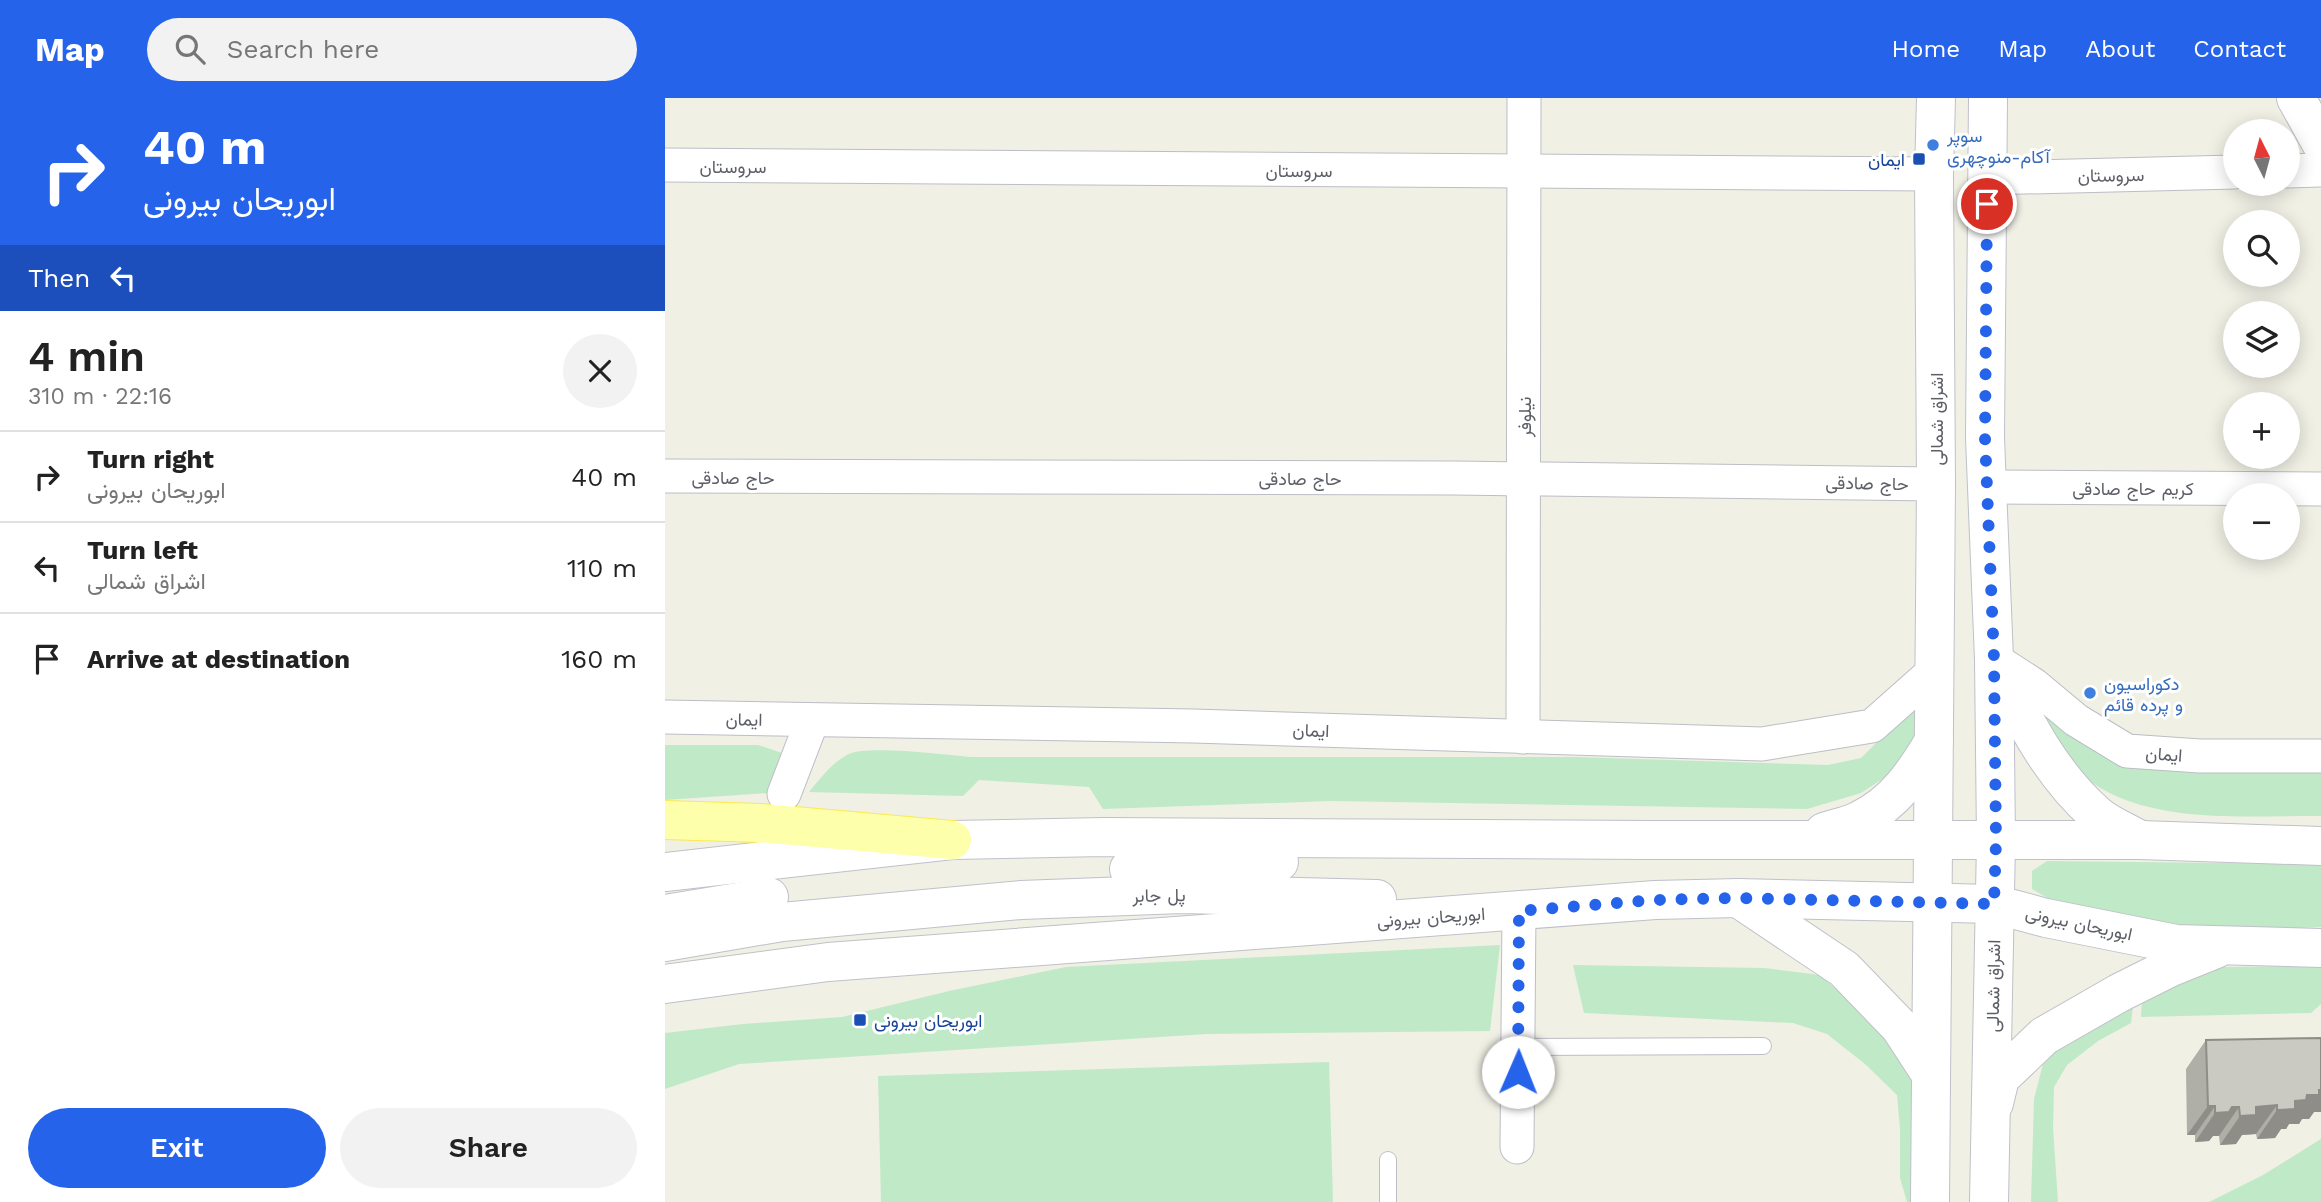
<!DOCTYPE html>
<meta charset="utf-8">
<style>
body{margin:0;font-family:"Work Sans",Vazirmatn,sans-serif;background:#f2f2f2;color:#222;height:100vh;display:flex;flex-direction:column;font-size:26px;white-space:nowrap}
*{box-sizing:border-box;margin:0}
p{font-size:23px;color:#767676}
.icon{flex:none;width:38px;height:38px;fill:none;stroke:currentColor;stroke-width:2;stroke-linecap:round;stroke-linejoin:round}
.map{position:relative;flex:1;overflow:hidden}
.panel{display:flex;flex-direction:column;background:#fff;width:665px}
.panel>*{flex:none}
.banner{background:#2563eb;color:#fff;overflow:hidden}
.needle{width:46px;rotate:354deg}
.tools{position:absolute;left:1558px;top:21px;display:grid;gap:14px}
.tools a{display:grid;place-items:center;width:77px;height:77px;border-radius:50%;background:#fff;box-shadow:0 4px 18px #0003;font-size:35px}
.pin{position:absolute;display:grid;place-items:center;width:60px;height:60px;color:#fff;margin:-30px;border:4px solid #fff;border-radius:50%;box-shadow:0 2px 7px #0007}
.me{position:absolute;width:77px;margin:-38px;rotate:1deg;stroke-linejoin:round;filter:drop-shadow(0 0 5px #0008)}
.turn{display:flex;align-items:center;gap:24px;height:147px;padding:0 28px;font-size:32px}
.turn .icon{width:91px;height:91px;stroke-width:2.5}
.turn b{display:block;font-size:49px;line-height:60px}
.then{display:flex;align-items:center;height:66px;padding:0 28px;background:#0003;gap:14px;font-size:26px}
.round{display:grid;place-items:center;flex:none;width:74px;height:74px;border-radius:37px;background:#f2f2f2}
.summary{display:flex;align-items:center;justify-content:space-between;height:119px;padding:0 28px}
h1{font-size:42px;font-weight:600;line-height:52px}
.action{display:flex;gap:14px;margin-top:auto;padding:14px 28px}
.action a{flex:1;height:80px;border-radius:42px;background:#2563eb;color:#fff;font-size:28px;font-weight:600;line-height:80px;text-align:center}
.action a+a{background:#f2f2f2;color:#222}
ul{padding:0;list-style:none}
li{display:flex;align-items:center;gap:21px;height:91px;padding:0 28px;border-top:2px solid #e0e0e0}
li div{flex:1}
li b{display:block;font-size:26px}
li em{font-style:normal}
header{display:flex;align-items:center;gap:42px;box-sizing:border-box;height:98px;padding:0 35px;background:#2563eb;color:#fff}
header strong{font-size:33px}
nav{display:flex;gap:38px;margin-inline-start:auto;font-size:24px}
.search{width:490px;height:63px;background:#f2f2f2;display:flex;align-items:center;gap:18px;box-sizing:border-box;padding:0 24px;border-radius:38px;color:#767676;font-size:26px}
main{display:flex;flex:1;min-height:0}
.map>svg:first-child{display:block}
.green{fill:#c0e9c7}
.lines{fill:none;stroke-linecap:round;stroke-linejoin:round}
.service-casing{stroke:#bcbec5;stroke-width:18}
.minor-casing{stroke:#bcbec5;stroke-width:35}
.secondary-casing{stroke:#bfc1c9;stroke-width:40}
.primary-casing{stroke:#fce952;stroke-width:40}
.service{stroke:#fff;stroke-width:16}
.minor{stroke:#fff;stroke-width:33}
.secondary{stroke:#fff;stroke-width:38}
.primary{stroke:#feffab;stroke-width:38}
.wall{fill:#afaea7}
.shaded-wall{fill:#8e8d88}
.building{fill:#cbcac2;stroke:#8e8d88;stroke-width:2}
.route{stroke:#2563eb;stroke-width:12;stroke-dasharray:0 21.6}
.shop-dot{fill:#3f7fe0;stroke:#fff;stroke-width:2.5}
.transit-dot{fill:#1a4fb4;stroke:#fff;stroke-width:2.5}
.labels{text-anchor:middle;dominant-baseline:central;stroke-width:6;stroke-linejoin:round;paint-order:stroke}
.shop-label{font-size:18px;fill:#366cbe;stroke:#fff;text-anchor:start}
.transit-label{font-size:18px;fill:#164399;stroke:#fff;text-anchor:end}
.street-label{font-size:18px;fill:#5d5f67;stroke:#fff}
</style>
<header>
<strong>Map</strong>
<div class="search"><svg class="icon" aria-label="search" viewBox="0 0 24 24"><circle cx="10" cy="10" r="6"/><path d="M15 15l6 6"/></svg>Search here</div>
<nav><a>Home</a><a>Map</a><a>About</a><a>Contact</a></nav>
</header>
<main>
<section class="panel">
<div class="banner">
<div class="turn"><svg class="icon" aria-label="right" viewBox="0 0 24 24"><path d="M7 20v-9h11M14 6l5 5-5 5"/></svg><div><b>40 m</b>ابوریحان بیرونی</div></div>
<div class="then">Then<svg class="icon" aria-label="left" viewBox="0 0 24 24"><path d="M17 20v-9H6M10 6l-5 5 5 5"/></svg></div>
</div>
<div class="summary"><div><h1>4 min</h1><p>310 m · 22:16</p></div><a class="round"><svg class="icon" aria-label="close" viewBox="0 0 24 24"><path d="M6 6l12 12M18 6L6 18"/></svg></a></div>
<ul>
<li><svg class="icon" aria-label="right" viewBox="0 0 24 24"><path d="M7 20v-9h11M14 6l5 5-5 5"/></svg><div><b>Turn right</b><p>ابوریحان بیرونی</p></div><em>40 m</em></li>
<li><svg class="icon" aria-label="left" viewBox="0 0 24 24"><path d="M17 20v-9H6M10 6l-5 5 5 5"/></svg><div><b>Turn left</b><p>اشراق شمالی</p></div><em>110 m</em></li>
<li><svg class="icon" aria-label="arrive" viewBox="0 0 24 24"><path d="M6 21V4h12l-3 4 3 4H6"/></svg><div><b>Arrive at destination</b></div><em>160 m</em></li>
</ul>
<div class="action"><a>Exit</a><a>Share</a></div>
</section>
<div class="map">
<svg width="1656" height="1104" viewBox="0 0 1656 1104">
<rect width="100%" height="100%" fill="#f0f0e5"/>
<g class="green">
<path d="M1370,599L1402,633L1656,672V718C1569,717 1453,732 1394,653C1383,639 1377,616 1370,599Z"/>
<path d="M1256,601L1254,635L1233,671L1196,695L1142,711L666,703L438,711L424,689L314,682L298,698L144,694C157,679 166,665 184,656C204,647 281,657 306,659H909L1163,667L1196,660Z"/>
<path d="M0,647H93L120,656L119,682L103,695L0,702Z"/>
<path d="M1382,763L1656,766V829L1553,834L1386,802L1367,791V773Z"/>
<path d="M835,847L825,933L542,936L74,966L0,991V935L78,926L177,919L284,893L401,869Z"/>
<path d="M908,867L1099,870L1155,877L1203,921L1243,963L1256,993L1252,1104H1242L1235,1080V1031L1232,997L1200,966L1162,936L1128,925L919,915Z"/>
<path d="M1656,868V906L1646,915L1476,919L1477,899L1555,869Z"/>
<path d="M1468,908L1466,925L1433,943L1402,967L1389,989L1388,1030L1393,1104H1366L1369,1001L1379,962L1421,929Z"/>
<path d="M664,964L668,1104H216L213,978Z"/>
<path d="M1656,1041V1104H1544L1598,1077Z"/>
</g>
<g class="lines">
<defs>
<g id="service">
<path d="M853,949L1098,948"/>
<path d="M723,1104V1062"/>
</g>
<g id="minor">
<path d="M0,67L1269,76"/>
<path d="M1622,73L1656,72"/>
<path d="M1322,80L1570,74"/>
<path d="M0,378L790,380L1271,386"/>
<path d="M1322,389L1656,391"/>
<path d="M1329,561L1369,587L1411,622L1462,653L1535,658H1656"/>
<path d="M0,619L529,628L1097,646L1207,628L1269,573"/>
<path d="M858,639L859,0"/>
<path d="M119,696L147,623"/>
<path d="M852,1049L854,813"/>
</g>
<g id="secondary">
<path d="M1323,0L1320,340L1329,561L1331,743L1324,1104"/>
<path d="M1631,0L1656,45"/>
<path d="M1333,569C1359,623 1386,677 1432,717C1444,727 1461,734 1475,742"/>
<path d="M1159,734C1170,730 1184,728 1195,722C1230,705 1250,675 1269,643"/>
<path d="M464,771L614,764"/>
<path d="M0,774L287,742L439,739L983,742H1475L1656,748"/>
<path d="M1073,800L1179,871L1235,929L1265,975"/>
<path d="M0,816L104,799"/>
<path d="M0,844L117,824L356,802L517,796L712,801"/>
<path d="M0,886L163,864L990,802L1073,800L1329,806L1381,820L1511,846L1656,850"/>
<path d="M1329,1005L1335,980L1379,938L1454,895L1504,870L1551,851"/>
<path d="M1265,1104L1271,386L1269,76L1271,0"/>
</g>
<path id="primary" d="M0,722L95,725L287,742"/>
</defs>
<use href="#service" class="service-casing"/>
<use href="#minor" class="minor-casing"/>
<use href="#secondary" class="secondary-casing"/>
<use href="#primary" class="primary-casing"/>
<use href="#service" class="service"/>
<use href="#minor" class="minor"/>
<use href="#secondary" class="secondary"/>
<use href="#primary" class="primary"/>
</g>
<path class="wall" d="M1541,942L1649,1014L1644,1021H1637L1634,1026H1624L1621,1031H1616L1610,1040L1592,1041L1591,1036L1577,1037L1571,1046L1555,1047L1554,1038H1548L1544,1043L1530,1044V1037H1522L1521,971Z"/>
<g class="shaded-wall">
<path d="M1654,992H1656V1014H1649L1644,1021H1637L1634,1026H1624L1621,1031H1616L1610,1040L1592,1041L1612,1012L1630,1003Z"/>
<path d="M1612,1007L1591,1036L1577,1037L1571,1046L1555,1047L1575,1018L1591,1009Z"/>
<path d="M1543,1008H1550L1530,1037H1522Z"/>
<path d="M1567,1009H1574L1554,1038H1548L1544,1043L1530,1044L1550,1015Z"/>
</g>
<path class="building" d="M1656,940V992H1654V997H1642L1641,1002L1630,1003V1011L1612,1012V1007L1591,1009V1017L1575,1018L1574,1009H1567L1564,1014L1550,1015V1008H1543L1541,942Z"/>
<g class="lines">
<path class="route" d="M853,974L854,813L990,802L1073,800L1329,806L1331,743L1329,561L1320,340L1322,106"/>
</g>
<g class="shop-dot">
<circle cx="1268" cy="47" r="7"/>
<circle cx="1425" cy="595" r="7"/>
</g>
<g class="transit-dot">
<rect x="1247" y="54" width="14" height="14" rx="3.5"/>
<rect x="188" y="915" width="14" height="14" rx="3.5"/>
</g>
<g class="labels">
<g class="shop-label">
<text x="1282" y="37">سوپر<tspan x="1282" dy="21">آکام-منوچهری</tspan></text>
<text x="1439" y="585">دکوراسیون<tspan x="1439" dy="21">و پرده قائم</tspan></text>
</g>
<g class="transit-label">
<text x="1240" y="61">ایمان</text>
<text x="209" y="922" text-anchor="start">ابوریحان بیرونی</text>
</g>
<g class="street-label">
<text x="68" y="68">سروستان</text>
<text x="634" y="72">سروستان</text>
<text transform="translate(1446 77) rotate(-1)">سروستان</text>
<text transform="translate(859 319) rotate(-90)">نیلوفر</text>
<text transform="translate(1271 321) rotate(-90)">اشراق شمالی</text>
<text x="68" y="379">حاج صادقی</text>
<text x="635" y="380">حاج صادقی</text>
<text transform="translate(1202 385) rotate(1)">حاج صادقی</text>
<text x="1468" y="390">کریم حاج صادقی</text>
<text transform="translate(79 621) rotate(1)">ایمان</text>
<text transform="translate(646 632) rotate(2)">ایمان</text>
<text transform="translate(1499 656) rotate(4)">ایمان</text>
<text transform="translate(494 797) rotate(-1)">پل جابر</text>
<text transform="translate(766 819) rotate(-4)">ابوریحان بیرونی</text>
<text transform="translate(1414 825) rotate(12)">ابوریحان بیرونی</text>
<text transform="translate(1328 888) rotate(-89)">اشراق شمالی</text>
</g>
</g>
</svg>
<div class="tools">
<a><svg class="needle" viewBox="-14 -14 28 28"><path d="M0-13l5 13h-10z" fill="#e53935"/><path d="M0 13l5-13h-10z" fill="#767676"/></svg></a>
<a><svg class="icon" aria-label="search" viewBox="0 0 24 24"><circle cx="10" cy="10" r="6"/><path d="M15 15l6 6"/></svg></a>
<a><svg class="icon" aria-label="layers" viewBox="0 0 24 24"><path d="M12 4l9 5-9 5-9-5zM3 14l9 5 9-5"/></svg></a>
<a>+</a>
<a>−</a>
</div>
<div class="pin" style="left:1322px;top:106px;background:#d93025"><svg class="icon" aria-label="arrive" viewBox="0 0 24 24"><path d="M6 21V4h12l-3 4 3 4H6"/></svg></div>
<svg class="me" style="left:853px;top:974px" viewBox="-20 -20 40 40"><circle r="19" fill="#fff"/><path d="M0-13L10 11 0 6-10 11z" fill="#2563eb"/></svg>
</div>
</main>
